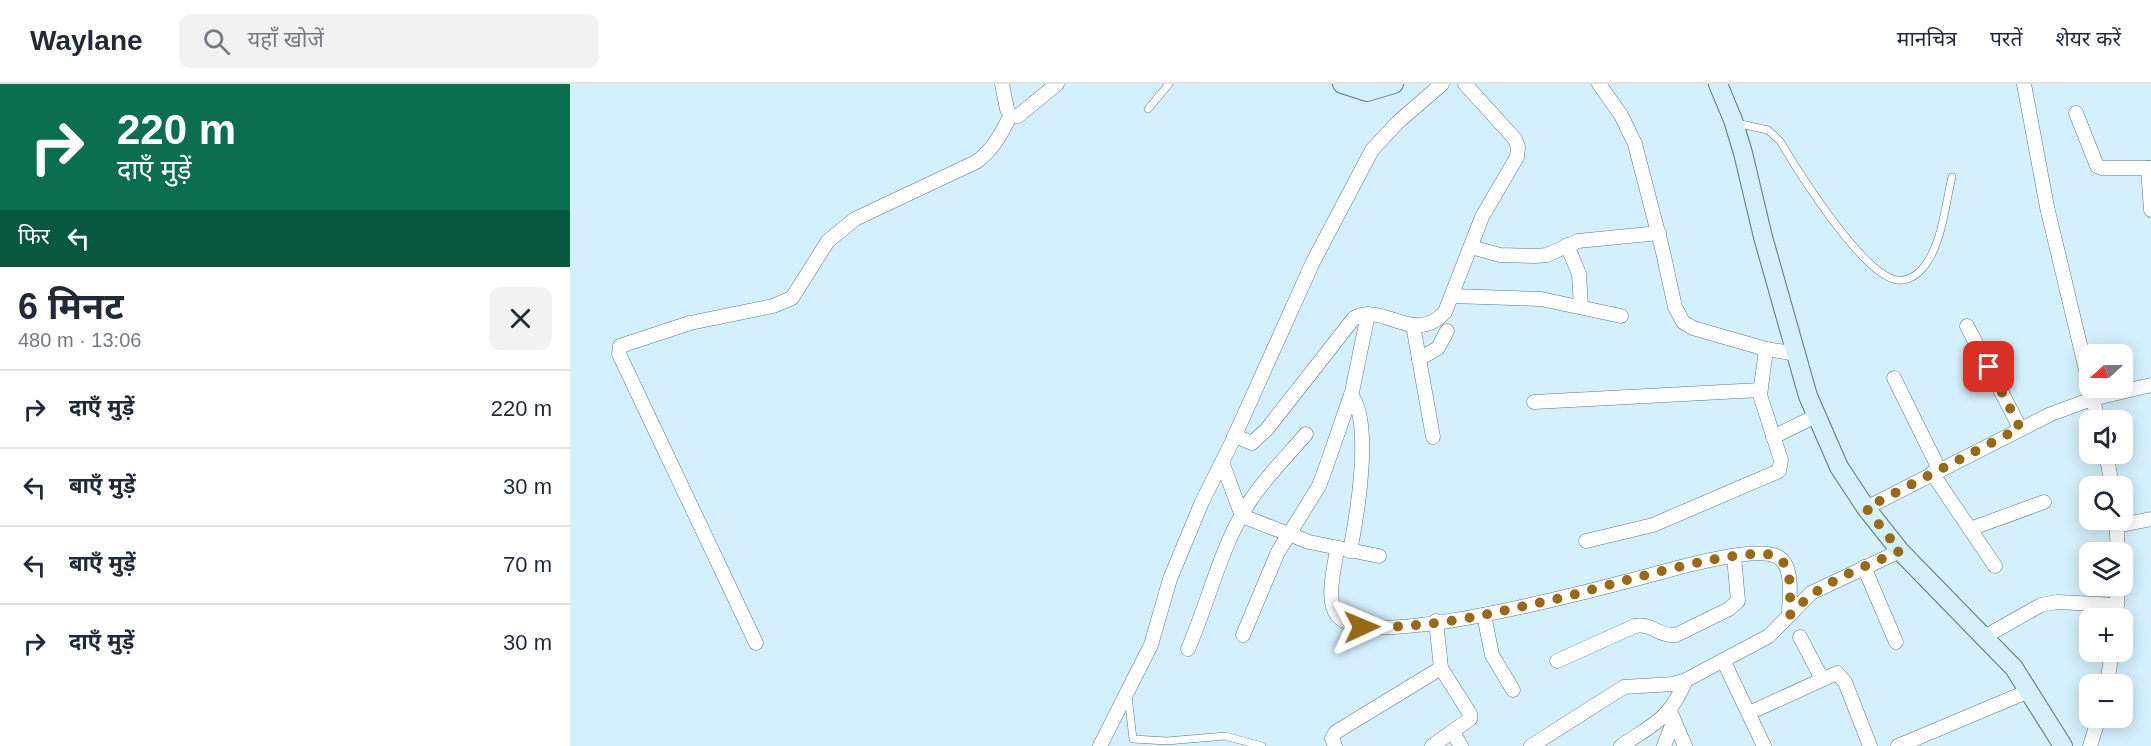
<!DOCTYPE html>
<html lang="hi">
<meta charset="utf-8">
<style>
body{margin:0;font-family:Arial,"Noto Sans Devanagari",sans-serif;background:#f2f2f3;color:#1f2937;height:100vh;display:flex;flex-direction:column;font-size:22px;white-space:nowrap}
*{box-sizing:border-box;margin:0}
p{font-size:20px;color:#747a83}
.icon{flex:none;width:33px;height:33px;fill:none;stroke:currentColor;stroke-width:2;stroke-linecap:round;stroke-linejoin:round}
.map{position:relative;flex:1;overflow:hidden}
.side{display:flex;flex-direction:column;background:#fff;width:570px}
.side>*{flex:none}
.top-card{background:#0b6e4f;color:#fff;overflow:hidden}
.needle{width:39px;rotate:249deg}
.controls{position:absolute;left:1509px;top:260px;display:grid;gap:12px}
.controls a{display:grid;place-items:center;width:54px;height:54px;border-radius:12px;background:#fff;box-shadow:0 3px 15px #0003;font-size:30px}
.pin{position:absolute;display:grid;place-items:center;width:51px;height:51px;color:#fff;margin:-26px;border-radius:12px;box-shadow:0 3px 9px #0006}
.me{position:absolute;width:66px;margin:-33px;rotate:89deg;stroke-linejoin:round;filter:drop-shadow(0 0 4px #0008)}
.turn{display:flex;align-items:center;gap:21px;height:126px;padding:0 18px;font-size:27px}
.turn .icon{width:78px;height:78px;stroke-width:2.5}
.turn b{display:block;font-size:42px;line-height:51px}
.then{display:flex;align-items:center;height:57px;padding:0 18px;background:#0003;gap:12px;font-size:22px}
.round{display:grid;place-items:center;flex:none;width:63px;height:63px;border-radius:12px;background:#f2f2f3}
.overview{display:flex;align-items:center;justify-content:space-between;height:102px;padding:0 18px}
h1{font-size:36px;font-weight:700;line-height:45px}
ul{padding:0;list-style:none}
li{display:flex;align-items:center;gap:18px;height:78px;padding:0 18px;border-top:2px solid #e0e1e3}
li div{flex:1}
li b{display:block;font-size:22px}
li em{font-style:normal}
header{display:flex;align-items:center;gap:36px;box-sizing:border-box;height:84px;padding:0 30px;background:#fff;border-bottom:2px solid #e0e1e3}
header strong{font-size:28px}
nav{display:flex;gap:33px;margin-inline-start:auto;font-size:21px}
.search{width:420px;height:54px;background:#f2f2f3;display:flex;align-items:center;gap:15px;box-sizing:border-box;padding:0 21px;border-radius:12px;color:#747a83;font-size:22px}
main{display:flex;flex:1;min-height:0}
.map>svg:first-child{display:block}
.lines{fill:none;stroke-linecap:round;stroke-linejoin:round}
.lane-casing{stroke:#5c7580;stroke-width:8}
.street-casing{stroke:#5c7580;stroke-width:15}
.secondary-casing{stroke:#5c7580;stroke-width:20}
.lane{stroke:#fff;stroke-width:7}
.street{stroke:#fff;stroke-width:14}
.secondary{stroke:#d4f1fb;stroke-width:18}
.route{stroke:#976918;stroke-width:10;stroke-dasharray:0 18}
</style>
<header>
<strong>Waylane</strong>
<div class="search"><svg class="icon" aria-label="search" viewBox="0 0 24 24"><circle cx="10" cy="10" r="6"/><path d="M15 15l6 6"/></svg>यहाँ खोजें</div>
<nav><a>मानचित्र</a><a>परतें</a><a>शेयर करें</a></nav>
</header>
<main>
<section class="side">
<div class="top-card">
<div class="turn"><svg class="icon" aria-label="right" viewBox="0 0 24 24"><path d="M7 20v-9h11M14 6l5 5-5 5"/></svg><div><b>220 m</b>दाएँ मुड़ें</div></div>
<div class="then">फिर<svg class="icon" aria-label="left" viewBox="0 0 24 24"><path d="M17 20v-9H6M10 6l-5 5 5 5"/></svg></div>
</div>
<div class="overview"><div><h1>6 मिनट</h1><p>480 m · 13:06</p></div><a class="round"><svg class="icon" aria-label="close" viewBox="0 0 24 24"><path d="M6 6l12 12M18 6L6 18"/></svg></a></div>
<ul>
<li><svg class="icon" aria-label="right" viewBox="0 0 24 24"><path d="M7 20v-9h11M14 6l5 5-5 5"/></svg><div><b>दाएँ मुड़ें</b></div><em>220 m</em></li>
<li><svg class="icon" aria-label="left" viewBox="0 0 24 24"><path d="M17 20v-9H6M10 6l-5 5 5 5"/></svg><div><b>बाएँ मुड़ें</b></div><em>30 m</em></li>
<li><svg class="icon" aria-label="left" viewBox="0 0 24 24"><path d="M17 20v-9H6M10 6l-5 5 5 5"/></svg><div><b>बाएँ मुड़ें</b></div><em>70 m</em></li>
<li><svg class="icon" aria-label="right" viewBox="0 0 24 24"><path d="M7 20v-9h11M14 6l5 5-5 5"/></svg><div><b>दाएँ मुड़ें</b></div><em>30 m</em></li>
</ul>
</section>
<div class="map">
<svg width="1581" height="662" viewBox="0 0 1581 662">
<rect width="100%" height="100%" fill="#d4f0fc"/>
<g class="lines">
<defs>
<g id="lane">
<path d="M578,25L599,0"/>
<path d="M1166,39L1198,46L1210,57C1229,89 1289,184 1323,195C1334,199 1345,193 1352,185C1372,163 1375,121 1382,93"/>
<path d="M558,612L563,655L597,657L655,652L692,662"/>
</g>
<g id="street">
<path d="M432,0L437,25L441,31L448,32L487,0"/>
<path d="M1029,0L1051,31L1065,60L1093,168L1105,223L1113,238L1123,244L1196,265L1227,270"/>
<path d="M1454,0L1477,123L1528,336"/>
<path d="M1506,29L1527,82L1532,84H1581"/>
<path d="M1578,84L1581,126"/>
<path d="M997,161L1009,190L1011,223"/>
<path d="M901,163L930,171L966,172L977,171L1008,157L1089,149"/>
<path d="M882,212L971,215L1051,232"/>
<path d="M843,241L863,353"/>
<path d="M1397,242L1450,344"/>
<path d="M849,275L868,264L877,247"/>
<path d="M1324,294L1369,385"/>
<path d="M964,318L1190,306"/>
<path d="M665,352L682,359L697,345L784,234C815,218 844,262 875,228L912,133L947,73L948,63L945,55L895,0"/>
<path d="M1203,353L1246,332"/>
<path d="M1536,369L1542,402"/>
<path d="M652,378L672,432L739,458L809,472"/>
<path d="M1362,389L1425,482"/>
<path d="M1296,424L1481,330L1522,315L1581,301"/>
<path d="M1546,435L1548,468"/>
<path d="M1546,442L1581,435"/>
<path d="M1400,445L1474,418"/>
<path d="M1016,457L1083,441L1209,387L1211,376L1190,311L1196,265"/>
<path d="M767,464C765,483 755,515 767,531C795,570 1034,503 1081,491C1106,484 1183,462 1206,472C1225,480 1219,514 1219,531"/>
<path d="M780,467C787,432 803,338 781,311"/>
<path d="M1294,483L1326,558"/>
<path d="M914,531L922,571L943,606"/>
<path d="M1546,534L1548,501"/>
<path d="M673,551L708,468L749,402L756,383L782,308L798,230"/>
<path d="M1230,553L1252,595"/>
<path d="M1414,553L1471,521L1487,518L1547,521"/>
<path d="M186,559L49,270L50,262L120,239L203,222L222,214L258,157L285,135L406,78C423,66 431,50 441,31"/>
<path d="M618,565C639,517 651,461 680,417C696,393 717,372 736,350"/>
<path d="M1153,576L1194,662"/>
<path d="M987,577L1065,542C1082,539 1090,553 1106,551L1159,525L1168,517L1164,473"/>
<path d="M1537,600L1542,567"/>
<path d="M1100,627L1115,662"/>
<path d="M1179,629L1267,589L1275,598L1300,662"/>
<path d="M883,649L891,662"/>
<path d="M530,662L581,561L600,495L632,418L661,360L743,178L802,66L828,38L872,0"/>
<path d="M765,662L762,654L766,648L871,584"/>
<path d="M862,662L900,635V630L871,584L866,537"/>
<path d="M961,662L1054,603L1103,600L1116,596L1199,552L1241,509L1330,467"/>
<path d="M1051,662C1085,639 1099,636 1116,596"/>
<path d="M1094,662L1104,636"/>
<path d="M1328,662L1459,607"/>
<path d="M1520,662L1529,633"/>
</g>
<g id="secondary">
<path d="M772,0L797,8L824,0"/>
<path d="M1148,0L1163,36L1173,69L1193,153L1238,312L1269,383L1296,424L1330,467L1444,584L1493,662"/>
</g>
</defs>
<use href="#lane" class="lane-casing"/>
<use href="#street" class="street-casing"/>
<use href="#secondary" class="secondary-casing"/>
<use href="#lane" class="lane"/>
<use href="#street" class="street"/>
<use href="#secondary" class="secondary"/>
</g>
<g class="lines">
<path class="route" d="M792,543C832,544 875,539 914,531C941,525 968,519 995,513C1033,503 1175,460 1205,472C1225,480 1219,514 1220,531C1249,498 1290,485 1330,467L1296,424L1450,344L1419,283"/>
</g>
</svg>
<div class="controls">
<a><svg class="needle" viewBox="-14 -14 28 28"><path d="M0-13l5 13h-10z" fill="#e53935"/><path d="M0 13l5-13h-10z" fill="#747a83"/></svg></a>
<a><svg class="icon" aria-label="sound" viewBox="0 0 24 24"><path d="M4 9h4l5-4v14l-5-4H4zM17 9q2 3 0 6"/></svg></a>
<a><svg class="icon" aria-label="search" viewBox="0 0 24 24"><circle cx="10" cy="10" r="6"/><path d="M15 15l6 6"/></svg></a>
<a><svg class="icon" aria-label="layers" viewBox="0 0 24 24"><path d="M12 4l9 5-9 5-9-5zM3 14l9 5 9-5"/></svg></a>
<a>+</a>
<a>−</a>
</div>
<div class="pin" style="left:1419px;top:283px;background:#d93025"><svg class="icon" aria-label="arrive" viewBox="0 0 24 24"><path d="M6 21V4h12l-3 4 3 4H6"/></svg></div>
<svg class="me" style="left:792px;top:543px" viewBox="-20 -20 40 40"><path d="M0-17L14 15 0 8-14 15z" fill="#976918" stroke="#fff" stroke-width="4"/></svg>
</div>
</main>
